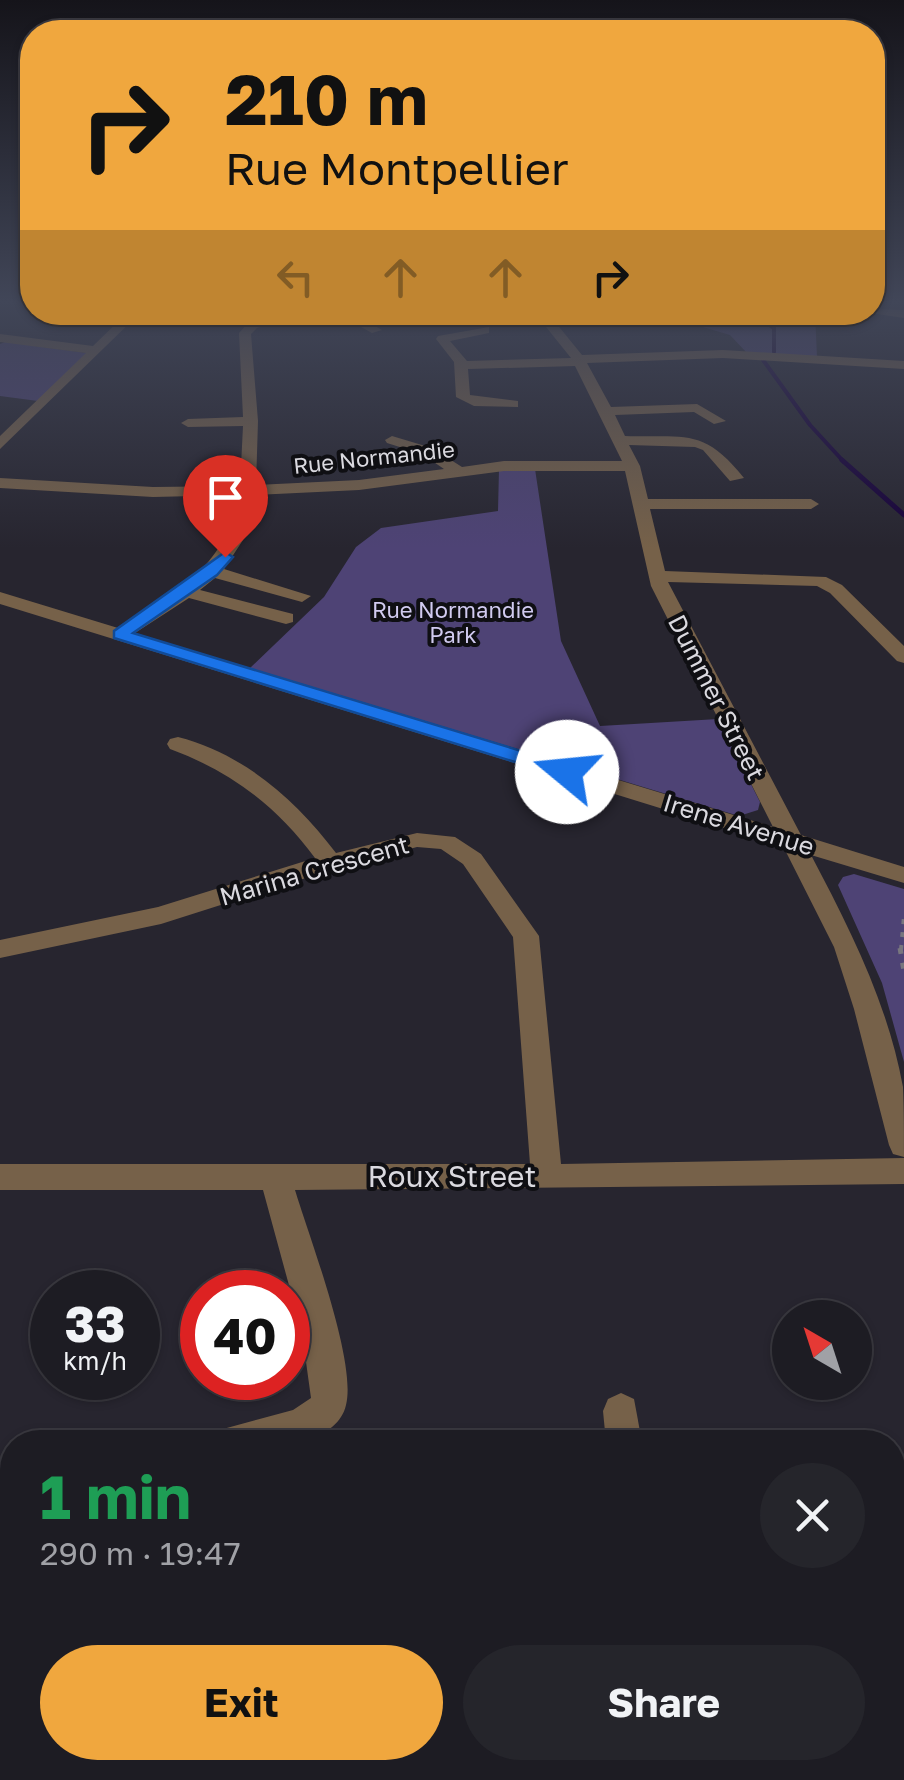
<!DOCTYPE html>
<meta charset="utf-8">
<style>
body{margin:0;font-family:"Golos Text",sans-serif;background:#25252b;color:#f1f3f6;height:100vh;display:flex;flex-direction:column;font-size:38px;white-space:nowrap}
*{box-sizing:border-box;margin:0}
p{font-size:32px;color:#a0a1a6}
.icon{flex:none;width:55px;height:55px;fill:none;stroke:currentColor;stroke-width:2;stroke-linecap:round;stroke-linejoin:round}
.map{position:relative;flex:1;overflow:hidden}
.side{position:absolute;left:0px;top:1430px;width:905px;height:350px;display:flex;flex-direction:column;background:#1d1c23;border-radius:40px 40px 0 0;box-shadow:0 2px 8px #0004,0 0 0 2px #3b3a41}
.side>*{flex:none}
.banner{position:absolute;left:20px;top:20px;width:865px;height:305px;border-radius:40px;box-shadow:0 2px 8px #0004,0 0 0 2px #3b3a41;background:#f0a73e;color:#111;overflow:hidden}
.needle{width:65px;rotate:321deg}
.fabs{position:absolute;left:772px;top:1300px;display:grid;gap:20px}
.fabs a{display:grid;place-items:center;width:100px;height:100px;border-radius:50%;background:#1d1c23;box-shadow:0 2px 8px #0004,0 0 0 2px #3b3a41;font-size:50px}
.speed{position:absolute;left:30px;top:1270px;display:flex;gap:20px;font-size:50px;font-weight:700;text-align:center}
.speed>*{display:grid;place-content:center;width:130px;height:130px;border-radius:50%;background:#1d1c23;box-shadow:0 2px 8px #0004,0 0 0 2px #3b3a41;line-height:1}
.speed small{font-size:25px;font-weight:400}
.speed .limit{border:15px solid #d22;background:#fff;color:#111}
.pin{position:absolute;display:grid;place-items:center;width:85px;height:85px;color:#fff;margin:-102px -42px;border-radius:50% 50% 50% 0;rotate:-45deg;box-shadow:0 0 10px #0007}
.pin .icon{rotate:45deg}
.me{position:absolute;width:110px;margin:-55px;rotate:287deg;stroke-linejoin:round;filter:drop-shadow(0 0 8px #0008)}
.turn{display:flex;align-items:center;gap:35px;height:210px;padding:0 40px;font-size:45px}
.turn .icon{width:130px;height:130px;stroke-width:2.5}
.turn b{display:block;font-size:70px;line-height:85px}
.lanes{display:flex;align-items:center;height:95px;padding:0 40px;background:#0003;justify-content:center;gap:50px;direction:ltr}
.lanes .off{opacity:.35}
.round{display:grid;place-items:center;flex:none;width:105px;height:105px;border-radius:52px;background:#25252b}
.headline{display:flex;align-items:center;justify-content:space-between;height:170px;padding:0 40px}
h1{font-size:60px;font-weight:700;line-height:75px;color:#1e9e55}
.action{display:flex;gap:20px;margin-top:auto;padding:20px 40px}
.action a{flex:1;height:115px;border-radius:60px;background:#f0a73e;color:#111;font-size:40px;font-weight:700;line-height:115px;text-align:center}
.action a+a{background:#25252b;color:#f1f3f6}
.map>svg:first-child{display:block}
.green{fill:#4e4375}
.lines{fill:none;stroke-linecap:round;stroke-linejoin:round}
.stream-far1{stroke:#17013a;stroke-width:4}
.stream{stroke:#17013a;stroke-width:5}
.path-far1{stroke:#78767e;stroke-width:4;stroke-dasharray:5 8;stroke-linecap:butt}
.path{stroke:#78767e;stroke-width:5;stroke-dasharray:6 9;stroke-linecap:butt}
.minor{fill:#766149;fill-rule:evenodd}
.route{fill:#1a73e8;stroke:#114b97;stroke-width:2.5}
.labels{text-anchor:middle;dominant-baseline:central;stroke-width:8;stroke-linejoin:round;paint-order:stroke}
.far-street-label{font-size:22px;fill:#dad9df;stroke:#0f0f13}
.far-park-label{font-size:22px;fill:#d1cbf0;stroke:#0f0f13}
.street-label{font-size:25px;fill:#dad9df;stroke:#0f0f13}
.near-street-label{font-size:30px;fill:#dad9df;stroke:#0f0f13}
</style>
<div class="map">
<svg width="904" height="1780" viewBox="0 0 904 1780">
<rect width="100%" height="100%" fill="#27252f"/>
<g class="green">
<path d="M655,313H815L817,357L747,353L730,335Z"/>
<path d="M5,342L87,353L38,401L0,396V344Z"/>
<path d="M499,469H535L561,641L600,726L718,719L760,802L758,810L739,816L250,668L324,597L356,547L381,528L498,511Z"/>
<path d="M854,874L904,889V1062L882,983L838,885L843,877Z"/>
</g>
<g class="lines">
<g class="stream-far1">
<path d="M734,312L760,319L774,328V352"/>
<path d="M763,360L810,425L844,462"/>
</g>
<path class="stream" d="M842,460L904,515"/>
<path class="path-far1" d="M901,950L904,916"/>
<path class="path" d="M900,948L904,971"/>
<g class="minor">
<path d="M872,309L904,310V318L864,312H872Z"/>
<path d="M128,312H141L0,449V436L86,353L0,342V334L93,346Z"/>
<path d="M291,312H315L257,328L251,334L258,421L256,485L359,480L444,469L422,454L387,443L385,440L392,436L432,448L462,467L504,461H622L575,366L468,369L470,395L518,401V407L474,406L456,397L454,362L436,339L438,336L489,327V333L450,341L467,361L571,358L534,312H547L582,355L723,350L904,361V369L723,358L587,363L611,407L697,404L726,421L714,424L694,412L615,415L625,436C686,438 703,427 744,478L730,481L703,450L695,447L629,445L640,466L648,499H811L819,504L811,509H650L665,571L826,577L842,585L904,646V663L897,661L830,593L817,586L668,582L801,835L904,867V883L811,855C850,929 888,1004 903,1087C904,1109 904,1135 904,1157L893,1154L889,1145L854,1009L834,947L783,846L0,604V592L118,628C176,589 225,571 238,495L153,497L0,488V478L153,487L240,486L243,426L188,427L181,423L188,419L243,417L239,333L249,322ZM504,471H625L651,586L773,827L135,633L189,598L286,624L293,622V614L200,590L215,578L302,602L311,596L224,569L243,540L255,495L359,490Z"/>
<path d="M334,312H350L382,330L372,333Z"/>
<path d="M178,737C244,754 296,800 336,853L417,833L455,837L481,854L539,936L561,1164L904,1158V1184L295,1190C309,1236 357,1362 346,1405C342,1423 326,1433 309,1440C284,1450 244,1442 218,1442L223,1429L293,1410L311,1398L302,1333L263,1190H0V1164H530L513,937L463,864L441,849L417,847L337,868L161,924L0,958V940L158,907L315,858C277,806 230,771 170,749L167,744L170,739Z"/>
<path d="M621,1393L634,1399L642,1442H606L603,1411L608,1399Z"/>
<path d="M12,1469V1507L0,1509V1471Z"/>
<path d="M12,1644V1686L9,1687L0,1683V1649Z"/>
<path d="M235,1768H279L281,1780H237Z"/>
<path d="M723,1768H767L772,1780H728Z"/>
</g>
</g>
<linearGradient id="sky" x2="0" y2="1"><stop stop-color="#15141a"/><stop offset="0.55" stop-color="#414658"/><stop offset="1" stop-color="#414658" stop-opacity="0"/></linearGradient>
<rect width="904" height="548" fill="url(#sky)"/>
<path class="route" d="M225,552L233,557L217,575L133,633L574,767L577,772L574,776H560L114,638V631Z"/>
<g class="labels">
<g class="far-street-label">
<text transform="translate(374 457) rotate(-6)">Rue Normandie</text>
</g>
<g class="far-park-label">
<text x="453" y="609">Rue Normandie<tspan x="453" dy="25">Park</tspan></text>
</g>
<g class="street-label">
<text transform="translate(717 697) rotate(63)">Dummer Street</text>
<text transform="translate(739 824) rotate(17)">Irene Avenue</text>
<text transform="translate(314 870) rotate(-16)">Marina Crescent</text>
</g>
<g class="near-street-label">
<text x="452" y="1176">Roux Street</text>
</g>
</g>
</svg>
<div class="fabs">
<a><svg class="needle" viewBox="-14 -14 28 28"><path d="M0-13l5 13h-10z" fill="#e53935"/><path d="M0 13l5-13h-10z" fill="#a0a1a6"/></svg></a>
</div>
<div class="speed"><div>33<small>km/h</small></div><div class="limit">40</div></div>
<div class="pin" style="left:225px;top:557px;background:#d93025"><svg class="icon" aria-label="arrive" viewBox="0 0 24 24"><path d="M6 21V4h12l-3 4 3 4H6"/></svg></div>
<svg class="me" style="left:567px;top:772px" viewBox="-20 -20 40 40"><circle r="19" fill="#fff"/><path d="M0-13L10 11 0 6-10 11z" fill="#1a73e8"/></svg>
<div class="banner">
<div class="turn"><svg class="icon" aria-label="right" viewBox="0 0 24 24"><path d="M7 20v-9h11M14 6l5 5-5 5"/></svg><div><b>210 m</b>Rue Montpellier</div></div>
<div class="lanes"><svg class="icon off" aria-label="left" viewBox="0 0 24 24"><path d="M17 20v-9H6M10 6l-5 5 5 5"/></svg><svg class="icon off" aria-label="ahead" viewBox="0 0 24 24"><path d="M12 20V5M6 11l6-6 6 6"/></svg><svg class="icon off" aria-label="ahead" viewBox="0 0 24 24"><path d="M12 20V5M6 11l6-6 6 6"/></svg><svg class="icon" aria-label="right" viewBox="0 0 24 24"><path d="M7 20v-9h11M14 6l5 5-5 5"/></svg></div>
</div>
<section class="side">
<div class="headline"><div><h1>1 min</h1><p>290 m · 19:47</p></div><a class="round"><svg class="icon" aria-label="close" viewBox="0 0 24 24"><path d="M6 6l12 12M18 6L6 18"/></svg></a></div>
<div class="action"><a>Exit</a><a>Share</a></div>
</section>
</div>
